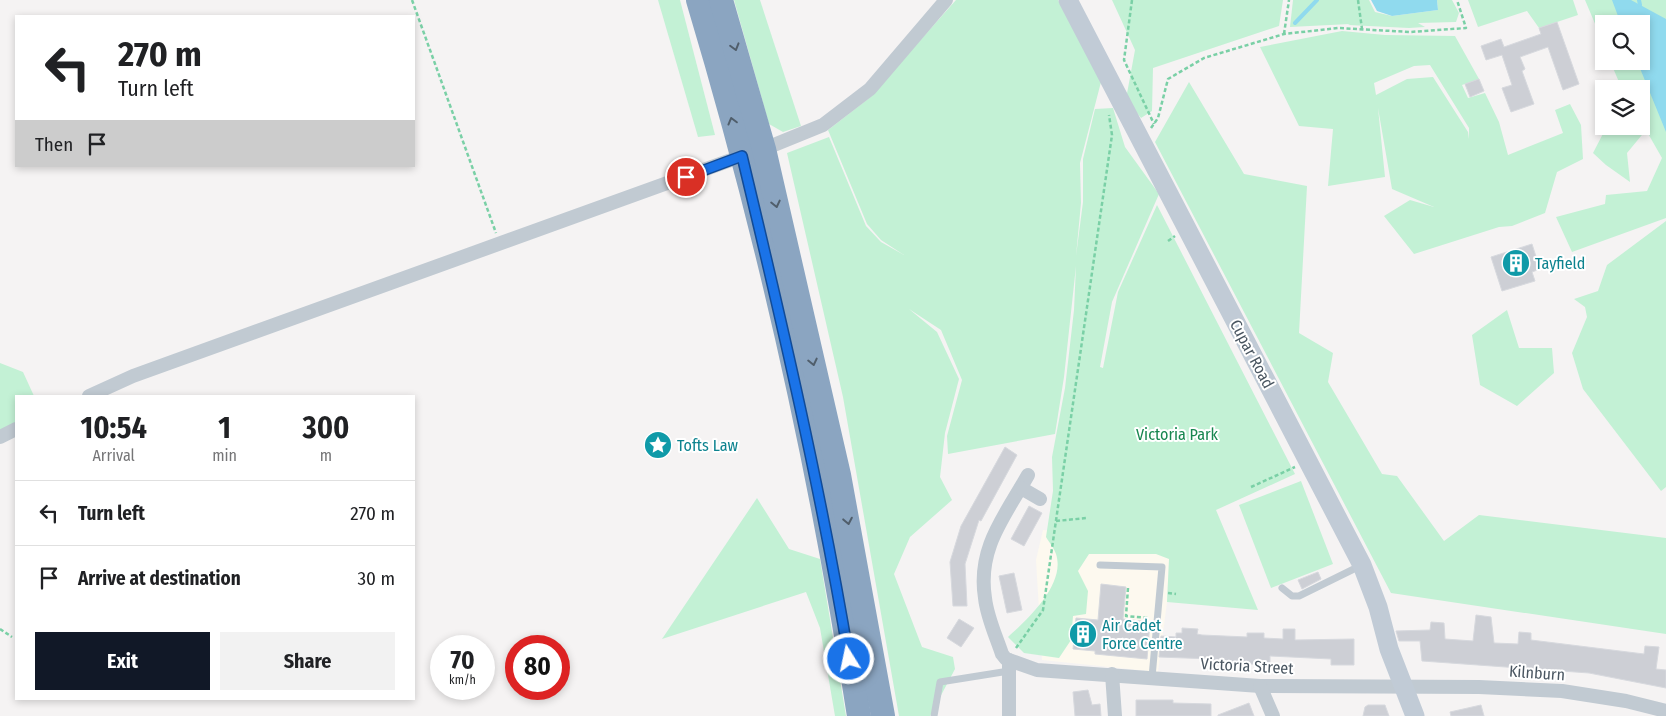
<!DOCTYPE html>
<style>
body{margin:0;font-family:"Fira Sans Condensed",sans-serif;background:#f2f2f2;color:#202124;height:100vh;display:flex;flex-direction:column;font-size:19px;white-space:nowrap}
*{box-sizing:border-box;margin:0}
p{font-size:16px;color:#757577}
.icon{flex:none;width:28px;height:28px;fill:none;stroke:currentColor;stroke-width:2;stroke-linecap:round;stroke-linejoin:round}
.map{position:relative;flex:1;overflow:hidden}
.drawer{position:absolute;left:15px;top:395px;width:400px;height:305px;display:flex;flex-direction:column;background:#fff;border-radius:0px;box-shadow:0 2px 8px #0003}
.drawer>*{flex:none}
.banner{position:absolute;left:15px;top:15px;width:400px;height:152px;border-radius:0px;box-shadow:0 2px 8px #0003;background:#fff;color:#202124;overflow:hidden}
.controls{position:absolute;left:1595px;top:15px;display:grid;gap:10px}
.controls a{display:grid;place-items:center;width:55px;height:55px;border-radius:0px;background:#fff;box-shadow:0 2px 8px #0003;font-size:25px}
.speed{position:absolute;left:430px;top:635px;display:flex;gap:10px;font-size:25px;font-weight:700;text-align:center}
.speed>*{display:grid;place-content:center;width:65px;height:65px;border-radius:50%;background:#fff;box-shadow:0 2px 8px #0003;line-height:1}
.speed small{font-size:12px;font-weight:400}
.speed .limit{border:8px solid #d22;background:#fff;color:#111}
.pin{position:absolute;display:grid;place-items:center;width:42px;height:42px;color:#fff;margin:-21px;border:2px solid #fff;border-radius:50%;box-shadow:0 1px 5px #0007}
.me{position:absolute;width:55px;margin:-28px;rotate:350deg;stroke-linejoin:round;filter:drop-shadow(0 0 4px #0008)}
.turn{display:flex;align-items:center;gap:18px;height:105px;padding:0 20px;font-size:22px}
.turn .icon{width:65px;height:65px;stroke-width:2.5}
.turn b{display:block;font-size:35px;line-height:42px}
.then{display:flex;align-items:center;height:48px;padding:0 20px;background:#0003;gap:10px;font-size:19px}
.eta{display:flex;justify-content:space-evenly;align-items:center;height:85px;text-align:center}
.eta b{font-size:30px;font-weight:700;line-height:35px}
.cta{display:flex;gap:10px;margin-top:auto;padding:10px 20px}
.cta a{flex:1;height:58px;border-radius:0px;background:#111827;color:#fff;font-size:20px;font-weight:700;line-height:58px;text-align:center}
.cta a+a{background:#f2f2f2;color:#202124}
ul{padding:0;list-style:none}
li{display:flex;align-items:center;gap:15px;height:65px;padding:0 20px;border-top:1px solid #e0e0e0}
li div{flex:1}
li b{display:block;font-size:19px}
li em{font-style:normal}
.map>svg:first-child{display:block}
.commercial{fill:#fdf9ef}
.green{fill:#c3f1d5;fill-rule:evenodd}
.water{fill:#90daee}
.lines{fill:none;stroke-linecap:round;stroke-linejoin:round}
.stream{stroke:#90daee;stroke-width:4}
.building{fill:#cdcfd5;stroke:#d7d9de}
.path{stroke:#7ad0a6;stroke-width:2.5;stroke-dasharray:4 2.5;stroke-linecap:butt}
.lane{stroke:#c1cad2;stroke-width:7}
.street{stroke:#c1cad2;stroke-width:14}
.secondary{stroke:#c1cbd6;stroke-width:19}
.highway{stroke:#8ba5c1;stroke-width:24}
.oneway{stroke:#505e6b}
.route-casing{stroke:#114b97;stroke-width:12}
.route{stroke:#1a73e8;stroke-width:9}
.labels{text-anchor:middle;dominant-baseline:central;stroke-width:4;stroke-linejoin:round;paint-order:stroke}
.culture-label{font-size:16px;fill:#0d838f;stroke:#fff;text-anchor:start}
.street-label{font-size:16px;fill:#4a5661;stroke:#fff}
.park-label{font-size:16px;fill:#17864f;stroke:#fff}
</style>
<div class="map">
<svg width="1666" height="716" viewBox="0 0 1666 716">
<rect width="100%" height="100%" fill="#f5f3f3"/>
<path class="commercial" d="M1043,530L1170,543L1167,602L1158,672L1042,660L1036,560Z"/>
<g class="green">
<path d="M658,0H680L715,135L698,137Z"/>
<path d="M734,0H760L801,126L783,132L769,124Z"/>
<path d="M956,0H1058L1101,82L1080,163L1081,203L1076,256L1083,202V159L1095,109L1113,108L1125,147L1159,194L1112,302L1100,367L1103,368L1118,292L1157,205L1295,474L1216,510L1258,610L1167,602L1169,559L1156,554H1089L1078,571L1088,591L1086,614L1073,616L1071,640L1059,658L1024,653L1008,637C1028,619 1066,584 1056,554C1054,548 1049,542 1046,537L1053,491L1052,457L1065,388L1074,310L1076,266L1064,377L1055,434L948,454L947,436L962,380L941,330L909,309L937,332L959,379L945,433L940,477L952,500L910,537L894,574L922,647L953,657L955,669L930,716H899L843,397L787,153L829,137L866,226L881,242L904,255L881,240L867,224L828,130L868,99Z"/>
<path d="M1112,0H1283L1279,26L1153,68L1152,111L1141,118L1126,99L1135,50Z"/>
<path d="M1293,0H1369L1375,12L1392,16L1438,10L1437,0H1452L1459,13L1456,22L1418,23L1425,27L1409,28L1348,25L1350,24L1290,27Z"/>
<path d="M1468,0H1573L1578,15L1539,28L1527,11L1478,27Z"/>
<path d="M1585,0H1666V218L1572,252L1556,217L1605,204L1606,195L1647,191L1662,158L1646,130L1627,153L1630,182L1606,165L1593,153L1607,126H1641V89H1622L1610,61H1641V24H1604V45Z"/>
<path d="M1342,31L1385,35L1455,36L1479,79L1462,85L1468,98L1485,93L1499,122L1508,155L1563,133L1555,110L1570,104L1581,125L1583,159L1557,172L1545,213L1512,226L1499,227L1414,254L1384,216L1410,200L1434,207L1392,189L1378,108L1385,177L1328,186L1333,129L1299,126L1260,47ZM1430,65L1469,128V139L1468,132L1433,77L1407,79L1376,95L1374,83L1414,66Z"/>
<path d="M1189,82L1244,174L1307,186L1299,333L1333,353L1328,382L1382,474L1397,476L1444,541L1479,515L1666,538V634L1391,593L1155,142Z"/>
<path d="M1666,221V487L1661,491L1583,389L1572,353L1587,317L1585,307L1574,299L1598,291L1607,265Z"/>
<path d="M1507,310L1519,348H1552L1554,373L1517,406L1480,385L1472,335Z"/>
<path d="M0,363L23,372L34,396H16V423L0,431Z"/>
<path d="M1301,481L1333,564L1271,588L1239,505Z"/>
<path d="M757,498L789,549L820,559L846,716H835L820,628L806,592L662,639Z"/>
</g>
<g class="water">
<path d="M1371,0H1437L1438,10L1392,16L1377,11Z"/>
<path d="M1612,0H1631L1666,19V132L1637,61H1641V24H1621Z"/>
</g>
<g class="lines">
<g class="stream">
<path d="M1639,0L1640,5"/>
<path d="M1295,23L1317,0"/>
</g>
</g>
<g class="building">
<path d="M1557,22L1579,84L1563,90L1548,47L1520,57L1525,69L1522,71L1534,104L1511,112L1502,88L1512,85L1502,55L1486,60L1481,46L1501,39L1504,47L1541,34L1539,28Z"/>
<path d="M1479,79L1484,91L1470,97L1465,84Z"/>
<path d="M1532,244L1540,269L1532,272L1535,281L1502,291L1491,257Z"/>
<path d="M1005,447L1017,455L981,521L979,520L965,564L967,606H953L950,562L961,526Z"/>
<path d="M1029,506L1042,513L1024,546L1011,539Z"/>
<path d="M1318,572L1321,579L1302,589L1298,580Z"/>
<path d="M1014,573L1022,610L1007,613L999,576Z"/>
<path d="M1101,584L1126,587L1123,619L1150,622L1147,659L1095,654V651L1073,649L1076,618L1098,620Z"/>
<path d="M1476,615L1491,617L1494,643L1518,644L1519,632L1531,633V640L1644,654L1645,646L1659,647L1656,669L1666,670V688L1589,673L1422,661L1420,641H1399L1396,631L1430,630L1431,622L1444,623L1445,639L1473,641Z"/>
<path d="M959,619L974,628L961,647L947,638Z"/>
<path d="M1182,628L1198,629L1197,634L1202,635L1247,637V633H1264V638L1283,639V629H1295V640L1354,639V665H1331V659L1270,656V665L1214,662L1212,656V659L1159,657L1161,636L1176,637V633H1182Z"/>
<path d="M1088,690L1092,705L1100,704L1101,716H1075L1073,692Z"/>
<path d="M1136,700H1173V703L1211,704V716H1136Z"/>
<path d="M1249,703L1254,716H1218V715Z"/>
<path d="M1368,705H1385L1389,716H1363L1365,707Z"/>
<path d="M1481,705L1484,716H1451L1450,712Z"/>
</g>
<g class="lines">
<g class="path">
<path d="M412,0L496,233"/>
<path d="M1132,0L1124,60L1154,124"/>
<path d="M1358,0L1362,29"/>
<path d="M1284,34L1289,0"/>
<path d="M1151,128L1158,118L1168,79L1204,58L1284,34L1338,28L1410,32L1466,28L1457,0"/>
<path d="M1168,241L1175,236"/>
<path d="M1251,487L1295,467"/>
<path d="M1056,521L1087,518"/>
<path d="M1128,588L1126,616L1148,618"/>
<path d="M1168,593L1176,594"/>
<path d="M0,629L12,637"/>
<path d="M1016,648L1043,610L1112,135L1109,115"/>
</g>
<g class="lane">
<path d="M1100,565L1162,567L1152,677"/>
<path d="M1282,588L1292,596H1299L1362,565"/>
<path d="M934,716L940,682L1009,671"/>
</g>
<g class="street">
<path d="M764,149L823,125L870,89L946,0"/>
<path d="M89,396L133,376L742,156"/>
<path d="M0,437L16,429"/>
<path d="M1028,475C1005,516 977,548 985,598C987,617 996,636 1002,654L1006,659L1037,670L1260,686L1479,687L1562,691L1626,701L1666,711"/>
<path d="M1021,488L1040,499"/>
<path d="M1112,674L1115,716"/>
<path d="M1260,686L1273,716"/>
<path d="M1009,716V660"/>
</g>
<path class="secondary" d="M1068,0L1362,565L1378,607L1389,649L1415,716"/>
<g class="highway">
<path d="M698,0C768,233 822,475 859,716"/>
<path d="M721,0L764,149L839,475L883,716"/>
</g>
</g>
<defs><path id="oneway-chevron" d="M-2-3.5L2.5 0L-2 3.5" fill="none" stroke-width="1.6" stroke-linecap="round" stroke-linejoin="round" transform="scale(1.25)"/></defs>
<g class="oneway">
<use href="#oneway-chevron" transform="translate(735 47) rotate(74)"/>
<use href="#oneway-chevron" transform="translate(732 121) rotate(-105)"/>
<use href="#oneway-chevron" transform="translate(776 204) rotate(77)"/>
<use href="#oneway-chevron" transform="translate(813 362) rotate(77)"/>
<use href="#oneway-chevron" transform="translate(848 521) rotate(79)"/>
</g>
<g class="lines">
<defs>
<path id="route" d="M686,177L742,156C782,323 821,490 849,659"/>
</defs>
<use href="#route" class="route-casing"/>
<use href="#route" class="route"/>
</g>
<defs>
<symbol id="building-disc" viewBox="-11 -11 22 22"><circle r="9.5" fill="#0f9aa8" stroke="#fff"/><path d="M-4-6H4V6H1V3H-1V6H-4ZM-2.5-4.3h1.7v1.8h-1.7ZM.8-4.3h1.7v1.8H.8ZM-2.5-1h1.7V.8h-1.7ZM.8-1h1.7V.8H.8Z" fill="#fff"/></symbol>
<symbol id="sight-disc" viewBox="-11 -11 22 22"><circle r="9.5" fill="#0f9aa8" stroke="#fff"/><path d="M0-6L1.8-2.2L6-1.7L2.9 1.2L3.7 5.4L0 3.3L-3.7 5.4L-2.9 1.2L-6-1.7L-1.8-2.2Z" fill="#fff"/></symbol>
</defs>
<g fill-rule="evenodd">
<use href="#building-disc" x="1500" y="247" width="32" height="32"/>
<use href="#sight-disc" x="642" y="429" width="32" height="32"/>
<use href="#building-disc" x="1067" y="618" width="32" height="32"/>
</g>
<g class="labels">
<g class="culture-label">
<text x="1535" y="263">Tayfield</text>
<text x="677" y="445">Tofts Law</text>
<text x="1102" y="625">Air Cadet<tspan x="1102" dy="18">Force Centre</tspan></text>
</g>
<g class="street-label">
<text transform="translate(1252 354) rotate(62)">Cupar Road</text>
<text transform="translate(1247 666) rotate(3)">Victoria Street</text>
<text transform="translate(1537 673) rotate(4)">Kilnburn</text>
</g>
<g class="park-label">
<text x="1177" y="434">Victoria Park</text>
</g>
</g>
</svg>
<div class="controls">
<a><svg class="icon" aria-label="search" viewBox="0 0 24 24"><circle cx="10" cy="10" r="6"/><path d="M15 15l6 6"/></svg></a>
<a><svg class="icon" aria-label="layers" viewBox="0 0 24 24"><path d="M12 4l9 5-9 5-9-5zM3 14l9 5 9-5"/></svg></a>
</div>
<div class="speed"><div>70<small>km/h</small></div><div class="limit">80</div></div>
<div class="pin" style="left:686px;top:177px;background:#d93025"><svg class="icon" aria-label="arrive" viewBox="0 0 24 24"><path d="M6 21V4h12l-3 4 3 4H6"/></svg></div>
<svg class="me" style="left:849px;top:659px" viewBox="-20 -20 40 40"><circle r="17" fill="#1a73e8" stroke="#fff" stroke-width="3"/><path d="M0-11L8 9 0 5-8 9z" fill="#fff"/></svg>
<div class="banner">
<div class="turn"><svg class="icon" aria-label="left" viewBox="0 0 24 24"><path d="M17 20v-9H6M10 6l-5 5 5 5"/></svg><div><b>270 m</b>Turn left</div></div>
<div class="then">Then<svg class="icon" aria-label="arrive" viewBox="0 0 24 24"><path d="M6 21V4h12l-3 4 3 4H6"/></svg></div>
</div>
<section class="drawer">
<div class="eta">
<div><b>10:54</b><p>Arrival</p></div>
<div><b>1</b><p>min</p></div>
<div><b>300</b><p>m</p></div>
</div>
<ul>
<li><svg class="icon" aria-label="left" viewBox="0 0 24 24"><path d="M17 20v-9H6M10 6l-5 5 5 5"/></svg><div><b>Turn left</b></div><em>270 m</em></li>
<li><svg class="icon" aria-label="arrive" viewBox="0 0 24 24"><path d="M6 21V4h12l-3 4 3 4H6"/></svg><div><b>Arrive at destination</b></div><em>30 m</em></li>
</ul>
<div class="cta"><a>Exit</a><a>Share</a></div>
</section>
</div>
